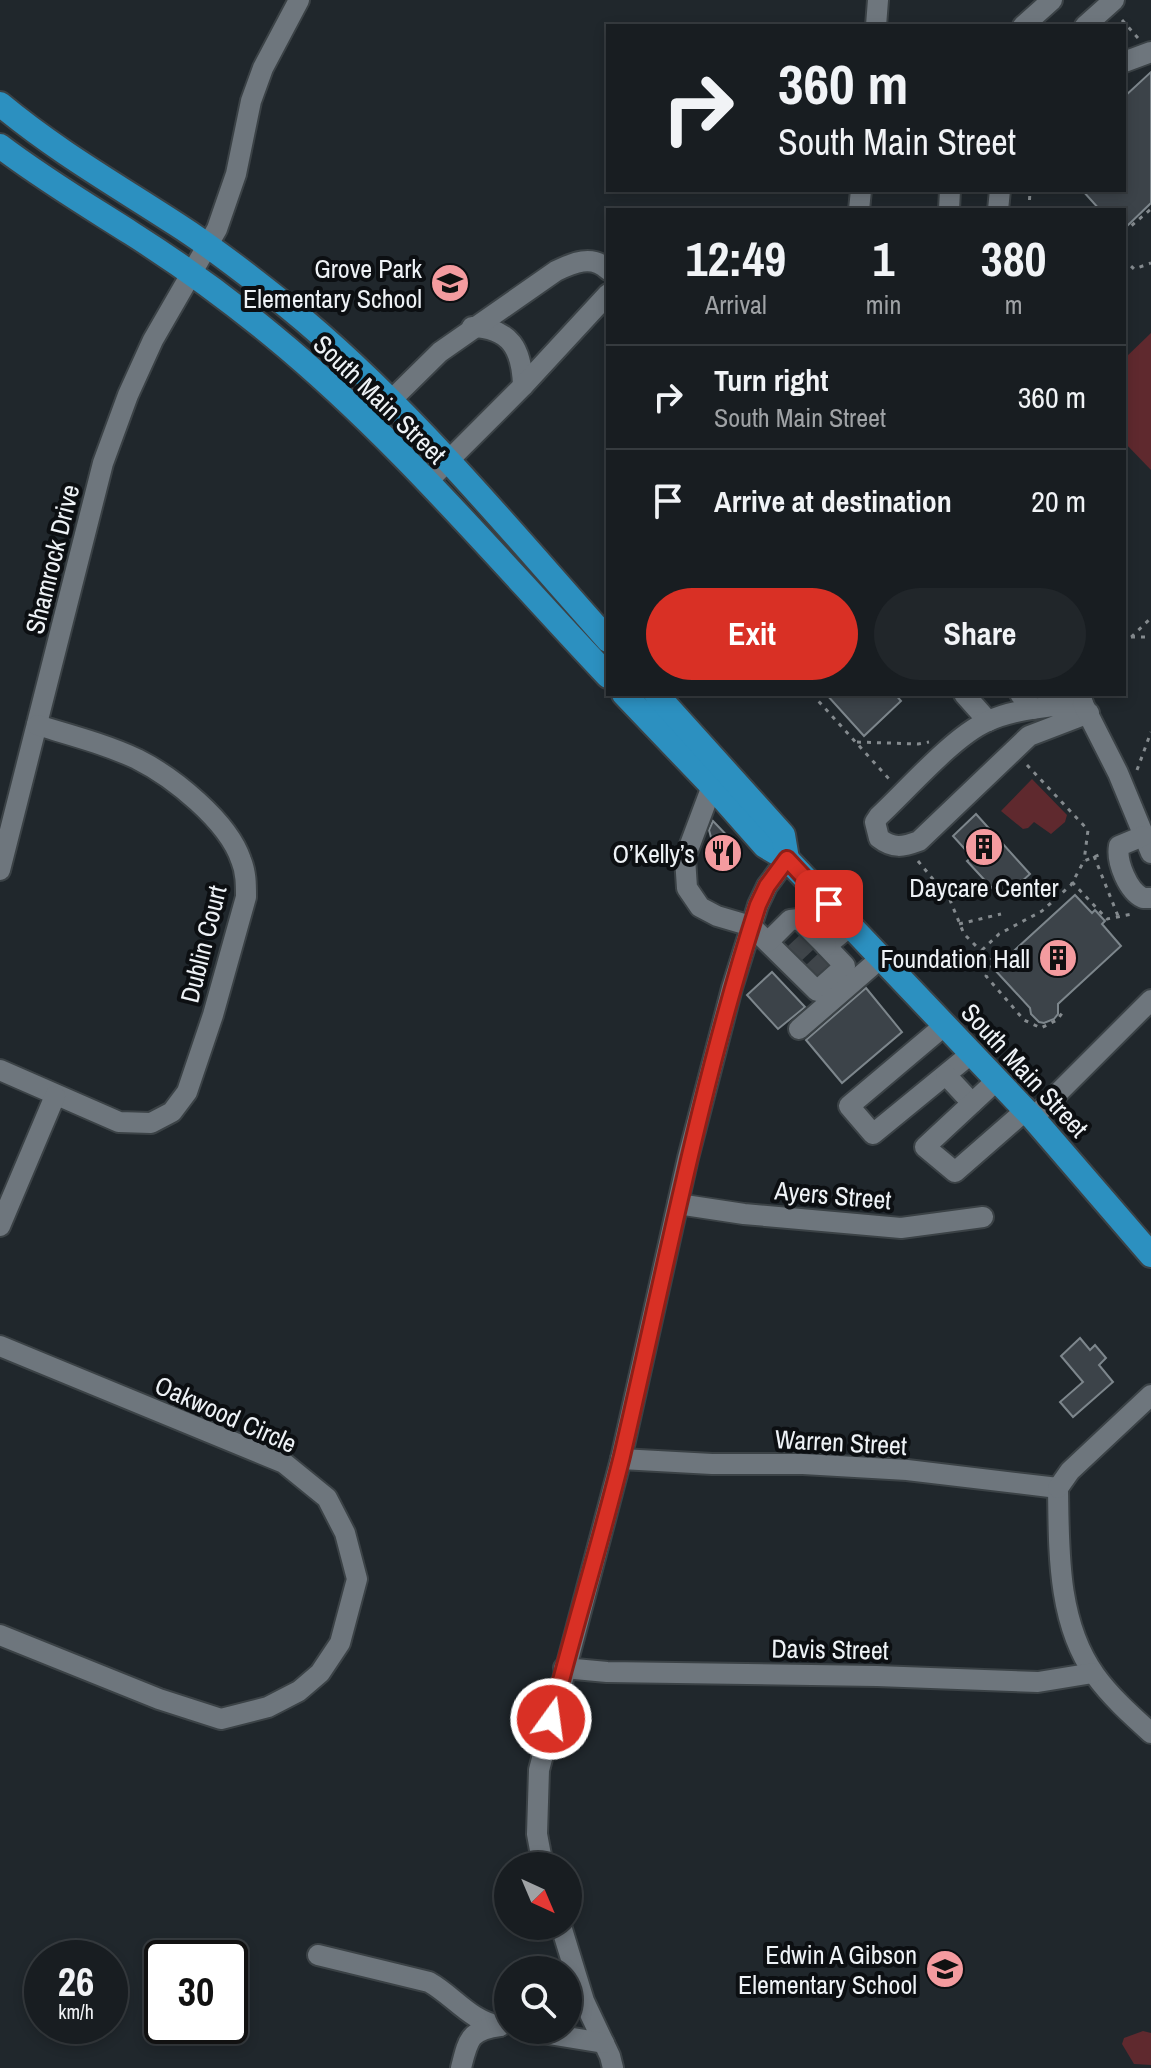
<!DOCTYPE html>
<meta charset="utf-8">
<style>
body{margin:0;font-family:"Archivo Narrow",sans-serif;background:#21262a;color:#f1f3f6;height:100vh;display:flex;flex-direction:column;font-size:30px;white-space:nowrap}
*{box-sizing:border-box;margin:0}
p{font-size:26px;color:#9fa2a5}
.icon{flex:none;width:44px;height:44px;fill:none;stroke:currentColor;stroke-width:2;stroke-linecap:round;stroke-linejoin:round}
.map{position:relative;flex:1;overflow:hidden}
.panel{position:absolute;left:606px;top:208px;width:520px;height:488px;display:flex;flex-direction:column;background:#181d21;border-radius:0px;box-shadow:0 4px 12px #0003,0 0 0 2px #363b3f}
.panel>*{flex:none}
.hud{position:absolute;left:606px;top:24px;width:520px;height:168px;border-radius:0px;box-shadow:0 4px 12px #0003,0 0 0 2px #363b3f;background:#181d21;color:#f1f3f6;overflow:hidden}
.needle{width:52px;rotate:136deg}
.tools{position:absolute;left:494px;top:1852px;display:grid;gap:16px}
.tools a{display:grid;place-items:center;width:88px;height:88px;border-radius:50%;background:#181d21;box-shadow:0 4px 12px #0003,0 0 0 2px #363b3f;font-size:40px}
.speed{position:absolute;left:24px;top:1940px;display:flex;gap:16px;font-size:40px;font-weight:700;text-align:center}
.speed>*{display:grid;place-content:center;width:104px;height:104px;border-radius:50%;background:#181d21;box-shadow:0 4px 12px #0003,0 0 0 2px #363b3f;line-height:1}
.speed small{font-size:20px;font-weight:400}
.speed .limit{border:4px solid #111;border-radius:12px;background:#fff;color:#111}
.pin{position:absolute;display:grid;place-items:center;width:68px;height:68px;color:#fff;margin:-34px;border-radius:16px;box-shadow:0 4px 12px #0006}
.me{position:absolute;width:88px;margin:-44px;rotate:14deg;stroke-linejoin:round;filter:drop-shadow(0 0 6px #0008)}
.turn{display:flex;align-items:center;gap:28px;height:168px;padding:0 40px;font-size:36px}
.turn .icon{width:104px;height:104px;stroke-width:2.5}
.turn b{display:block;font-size:56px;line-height:68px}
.eta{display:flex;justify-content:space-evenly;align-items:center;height:136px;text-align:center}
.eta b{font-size:48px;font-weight:800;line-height:56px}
.primary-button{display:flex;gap:16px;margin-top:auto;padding:16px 40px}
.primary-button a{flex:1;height:92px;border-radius:48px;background:#d93025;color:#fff;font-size:32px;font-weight:800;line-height:92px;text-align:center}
.primary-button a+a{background:#21262a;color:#f1f3f6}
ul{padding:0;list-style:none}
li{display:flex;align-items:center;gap:24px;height:104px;padding:0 40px;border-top:2px solid #363b3f}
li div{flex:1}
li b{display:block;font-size:30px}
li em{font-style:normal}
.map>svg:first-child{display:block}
.green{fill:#5f292e}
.building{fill:#3c4349;stroke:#7d868c;stroke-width:2}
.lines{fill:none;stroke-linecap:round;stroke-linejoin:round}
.minor-tunnel{stroke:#3f454a;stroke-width:20;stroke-dasharray:20 10;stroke-linecap:butt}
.minor-casing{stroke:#3b4246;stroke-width:24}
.major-casing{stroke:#3b4246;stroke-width:28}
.path{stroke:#848a8e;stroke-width:3;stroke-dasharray:4 6;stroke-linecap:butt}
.minor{stroke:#6e767d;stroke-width:20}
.major{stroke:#2c90c0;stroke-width:24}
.route-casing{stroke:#8d1f18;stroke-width:20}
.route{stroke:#d93025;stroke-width:14}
.labels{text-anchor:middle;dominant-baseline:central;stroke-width:8;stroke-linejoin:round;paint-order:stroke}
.poi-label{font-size:26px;fill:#eef2f6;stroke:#0c0f12;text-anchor:end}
.street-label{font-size:26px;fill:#eef2f6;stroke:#0c0f12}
</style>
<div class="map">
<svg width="1151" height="2068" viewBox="0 0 1151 2068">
<rect width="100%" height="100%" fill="#20272c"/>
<g class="green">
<path d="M1151,333V470L1124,442V359Z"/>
<path d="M1032,779L1067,815L1065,822L1051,834L1034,822L1028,828L1023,829L1001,811Z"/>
<path d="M1143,2031L1151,2033V2065L1134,2064L1122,2044L1124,2038Z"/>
</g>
<g class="building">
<path d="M1151,72V203L1124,229V210H1100L1082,190H1124V97Z"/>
<path d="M826,694H895L901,701L864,736Z"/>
<path d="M976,814L1030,874L1002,899L967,861L972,857L953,836Z"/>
<path d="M713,821L740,849L736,867L721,871L707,860L708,843L712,841L709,830Z"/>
<path d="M1075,895L1092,913L1095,910L1105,921L1102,924L1121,946L1058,1004V1014L1054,1019L1044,1023L1039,1022L1031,1014L1030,1008L994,969Z"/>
<path d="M772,972L805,1007L778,1029L747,995Z"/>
<path d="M866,988L902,1032L842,1083L806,1040Z"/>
<path d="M1080,1338L1090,1350L1095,1345L1106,1358L1099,1365L1113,1382L1073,1417L1060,1402L1083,1382L1061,1356Z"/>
</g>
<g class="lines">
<g class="minor-tunnel">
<path d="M794,954L808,941"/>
<path d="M812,973L826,960"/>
</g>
<defs>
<g id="minor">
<path d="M876,26L878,0"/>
<path d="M1023,26L1052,0"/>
<path d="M1085,26L1114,0"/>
<path d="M1124,62L1151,52"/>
<path d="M859,210L861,190"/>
<path d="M949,210L950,190"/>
<path d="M998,210L1000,190"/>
<path d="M472,327C511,328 522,350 523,386"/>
<path d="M369,422L440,352L556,271C572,263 593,254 608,270"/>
<path d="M427,482L523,386L608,294"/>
<path d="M964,694L988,721"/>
<path d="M1020,694L1033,709"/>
<path d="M1083,703C1051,707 1015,708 986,722C953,737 907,790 879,816L875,822L879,838C893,849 903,847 919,841L1029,736L1089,713"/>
<path d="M1083,704L1118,773L1151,853"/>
<path d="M712,786L685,858L687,888L700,907L717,916L751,926L817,991L845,966L826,946L850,926"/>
<path d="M1143,836L1119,846C1116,862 1128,891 1143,898H1151"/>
<path d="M0,870L103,463L128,395L153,340L217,229L236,174L251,101L263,68L299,0"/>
<path d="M768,942L790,920L799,919L826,946"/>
<path d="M945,1025L849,1106L873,1134L972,1053"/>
<path d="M799,1029L881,958"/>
<path d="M0,1070L119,1122L151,1123L172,1112L187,1092L213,1015L246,897C246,884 246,872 241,860C228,821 173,777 137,759C105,744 70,735 37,725"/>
<path d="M946,1075L972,1103"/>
<path d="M997,1080L925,1147L955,1172L1026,1110"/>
<path d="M1033,1118L1151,1000"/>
<path d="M678,1204L744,1214L901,1228L983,1217"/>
<path d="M0,1226L55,1096"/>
<path d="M0,1346L284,1463L327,1498L345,1533L357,1579L340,1643L320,1673L299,1691L268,1707L221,1719L159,1699L0,1635"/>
<path d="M621,1459L712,1464H803L907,1470L1058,1488"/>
<path d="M1058,1488C1059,1550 1057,1622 1095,1675C1110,1696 1131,1715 1151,1733"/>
<path d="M1058,1488L1070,1471L1151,1395"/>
<path d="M564,1668L607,1672L877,1676L1038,1682L1093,1673"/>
<path d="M543,1866L537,1834L539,1770L621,1459L688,1158L732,988L758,905L767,886L787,859"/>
<path d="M561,1926L584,2001L610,2056L613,2068"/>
<path d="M318,1955L429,1982C454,1996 470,2021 500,2026"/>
<path d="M524,2030L604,2043"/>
<path d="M461,2068C468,2040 469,2030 500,2026"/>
</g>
<g id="major">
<path d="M0,104C55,150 116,185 176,224C215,249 252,278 288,307C407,404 506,526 608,640"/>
<path d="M0,146C42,178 87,205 131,233C180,264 228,299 273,336C396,437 499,561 608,676"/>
<path d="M624,694L712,786L765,846L787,859L1033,1118L1151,1255"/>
<path d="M656,694L783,835L787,859"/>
</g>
</defs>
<use href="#minor" class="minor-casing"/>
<use href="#major" class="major-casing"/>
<g class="path">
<path d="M1122,20L1138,38"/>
<path d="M1029,210L1030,190"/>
<path d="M1124,232L1151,209"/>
<path d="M1124,259L1134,269L1151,263"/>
<path d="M1131,637H1151"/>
<path d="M1124,644L1151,618"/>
<path d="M812,694L890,780"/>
<path d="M857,742L918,744L929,742"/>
<path d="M1027,765L1088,830L1084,861"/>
<path d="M1137,770L1151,732"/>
<path d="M1094,856L1118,916"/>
<path d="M918,861L950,900L964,934L991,961L986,976L1024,1020L1041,1028L1057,1020L1065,1009"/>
<path d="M1072,882L1107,919L1132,914"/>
<path d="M959,924L1001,914"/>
<path d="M982,950L999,934L1042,911L1071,885L1084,861L1101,854"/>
</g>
<use href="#minor" class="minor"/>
<use href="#major" class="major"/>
</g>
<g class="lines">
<defs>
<path id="route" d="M551,1719C573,1631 600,1545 622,1456C665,1272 700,1086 758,905L767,886L787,859L829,904"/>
</defs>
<use href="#route" class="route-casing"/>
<use href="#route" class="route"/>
</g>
<defs>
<symbol id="school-disc" viewBox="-11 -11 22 22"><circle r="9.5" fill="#f49b9f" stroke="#0c0f12"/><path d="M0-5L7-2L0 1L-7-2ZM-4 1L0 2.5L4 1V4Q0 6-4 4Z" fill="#111"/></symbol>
<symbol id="building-disc" viewBox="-11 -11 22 22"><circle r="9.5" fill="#f49b9f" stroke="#0c0f12"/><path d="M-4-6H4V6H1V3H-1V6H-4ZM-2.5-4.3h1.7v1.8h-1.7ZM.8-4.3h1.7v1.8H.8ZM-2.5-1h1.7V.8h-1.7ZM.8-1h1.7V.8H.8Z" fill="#111"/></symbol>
<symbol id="restaurant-disc" viewBox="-11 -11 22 22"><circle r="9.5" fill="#f49b9f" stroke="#0c0f12"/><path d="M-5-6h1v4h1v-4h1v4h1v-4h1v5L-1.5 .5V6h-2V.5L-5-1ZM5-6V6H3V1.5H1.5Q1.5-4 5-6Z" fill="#111"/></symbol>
</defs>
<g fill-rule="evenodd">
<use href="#school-disc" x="428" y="261" width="44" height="44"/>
<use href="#building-disc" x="962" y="825" width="44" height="44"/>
<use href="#restaurant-disc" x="701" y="831" width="44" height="44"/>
<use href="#building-disc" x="1036" y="936" width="44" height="44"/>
<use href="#school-disc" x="923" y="1947" width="44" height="44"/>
</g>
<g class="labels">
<g class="poi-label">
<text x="422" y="268">Grove Park<tspan x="422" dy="30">Elementary School</tspan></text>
<text x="695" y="853">O’Kelly’s</text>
<text x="984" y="887" text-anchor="middle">Daycare Center</text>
<text x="1030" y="958">Foundation Hall</text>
<text x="917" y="1954">Edwin A Gibson<tspan x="917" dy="30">Elementary School</tspan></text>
</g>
<g class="street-label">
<text transform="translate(380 399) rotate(44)">South Main Street</text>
<text transform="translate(52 559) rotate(-76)">Shamrock Drive</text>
<text transform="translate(203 944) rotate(-76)">Dublin Court</text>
<text transform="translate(1025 1070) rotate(47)">South Main Street</text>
<text transform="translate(833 1195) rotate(5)">Ayers Street</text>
<text transform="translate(226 1414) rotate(24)">Oakwood Circle</text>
<text transform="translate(841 1442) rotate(3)">Warren Street</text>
<text transform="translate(830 1649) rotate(1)">Davis Street</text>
</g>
</g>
</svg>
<div class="tools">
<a><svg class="needle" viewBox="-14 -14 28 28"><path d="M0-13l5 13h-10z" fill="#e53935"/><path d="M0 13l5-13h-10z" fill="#9fa2a5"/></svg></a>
<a><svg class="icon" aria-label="search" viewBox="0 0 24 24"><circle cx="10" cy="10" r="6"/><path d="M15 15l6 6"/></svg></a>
</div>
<div class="speed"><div>26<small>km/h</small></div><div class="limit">30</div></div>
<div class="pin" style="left:829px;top:904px;background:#d93025"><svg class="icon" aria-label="arrive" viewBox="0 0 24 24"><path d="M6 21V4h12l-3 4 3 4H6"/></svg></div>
<svg class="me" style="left:551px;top:1719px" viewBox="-20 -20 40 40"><circle r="17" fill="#d93025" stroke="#fff" stroke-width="3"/><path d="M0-11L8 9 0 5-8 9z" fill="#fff"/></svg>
<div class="hud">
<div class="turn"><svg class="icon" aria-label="right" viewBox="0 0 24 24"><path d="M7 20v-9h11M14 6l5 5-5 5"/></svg><div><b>360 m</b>South Main Street</div></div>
</div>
<section class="panel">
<div class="eta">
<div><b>12:49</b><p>Arrival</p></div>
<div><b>1</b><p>min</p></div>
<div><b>380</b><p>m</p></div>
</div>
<ul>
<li><svg class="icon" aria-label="right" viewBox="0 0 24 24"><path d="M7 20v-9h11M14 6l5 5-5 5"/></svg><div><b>Turn right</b><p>South Main Street</p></div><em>360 m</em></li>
<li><svg class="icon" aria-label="arrive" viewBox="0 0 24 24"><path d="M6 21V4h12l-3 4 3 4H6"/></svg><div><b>Arrive at destination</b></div><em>20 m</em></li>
</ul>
<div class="primary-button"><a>Exit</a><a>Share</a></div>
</section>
</div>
